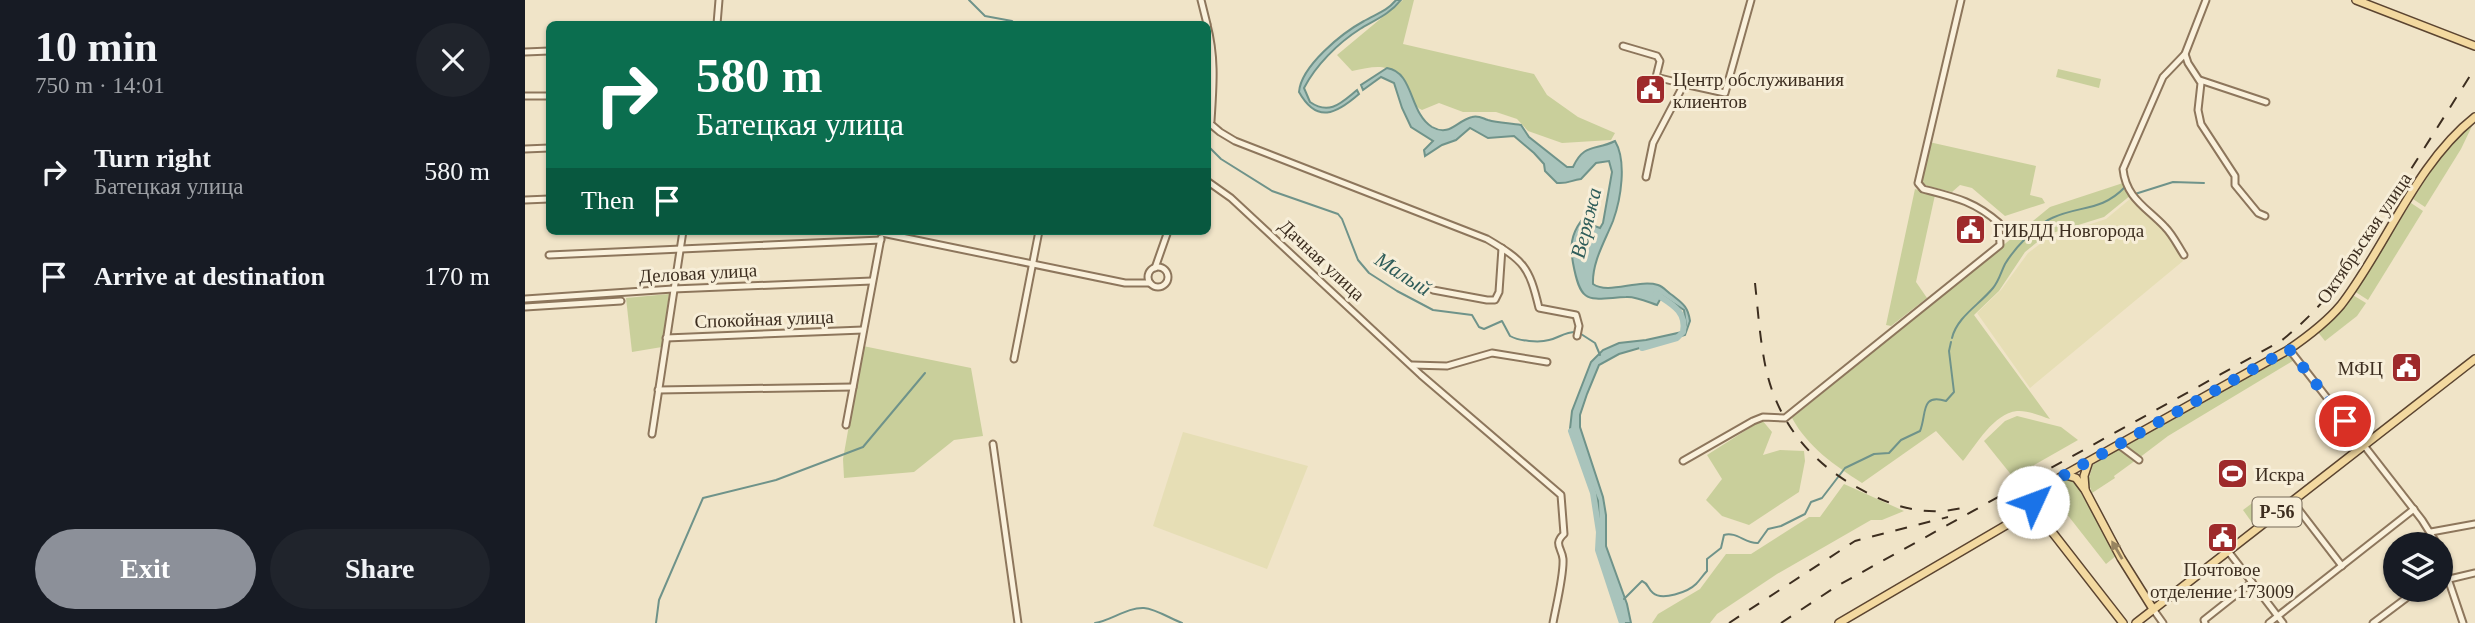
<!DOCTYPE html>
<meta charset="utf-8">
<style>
body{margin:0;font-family:Georgia,serif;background:#20242c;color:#f1f3f6;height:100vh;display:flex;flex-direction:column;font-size:26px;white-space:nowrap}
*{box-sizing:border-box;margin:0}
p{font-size:23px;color:#9ea1a6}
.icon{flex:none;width:38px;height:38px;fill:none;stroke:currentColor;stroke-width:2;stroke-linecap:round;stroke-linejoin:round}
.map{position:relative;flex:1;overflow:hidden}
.side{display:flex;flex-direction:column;background:#171b24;width:525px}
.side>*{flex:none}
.top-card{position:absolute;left:21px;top:21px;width:665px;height:214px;border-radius:10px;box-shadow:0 2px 5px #0004;background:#0b6e4f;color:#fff;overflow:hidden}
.fabs{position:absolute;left:1858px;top:532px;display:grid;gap:14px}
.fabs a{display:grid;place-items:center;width:70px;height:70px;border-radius:50%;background:#171b24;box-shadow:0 2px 5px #0004;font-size:35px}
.pin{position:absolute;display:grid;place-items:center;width:60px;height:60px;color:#fff;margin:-30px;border:4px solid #fff;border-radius:50%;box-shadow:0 2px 7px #0007}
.me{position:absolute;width:77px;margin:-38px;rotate:47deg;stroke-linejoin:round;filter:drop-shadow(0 0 5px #0008)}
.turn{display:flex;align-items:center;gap:24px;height:147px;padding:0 35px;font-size:32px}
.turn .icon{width:91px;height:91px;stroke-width:2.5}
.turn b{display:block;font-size:49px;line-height:60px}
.then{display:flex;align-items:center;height:66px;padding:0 35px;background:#0003;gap:14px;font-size:26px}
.round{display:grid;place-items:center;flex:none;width:74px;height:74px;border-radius:37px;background:#20242c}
.head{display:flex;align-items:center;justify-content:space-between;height:119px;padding:0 35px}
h1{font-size:42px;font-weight:800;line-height:52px}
.action{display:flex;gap:14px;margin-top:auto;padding:14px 35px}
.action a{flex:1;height:80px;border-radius:42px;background:#8c9099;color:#fff;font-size:28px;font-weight:800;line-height:80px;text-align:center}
.action a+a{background:#20242c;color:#f1f3f6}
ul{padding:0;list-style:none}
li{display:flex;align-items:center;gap:21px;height:105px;padding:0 35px}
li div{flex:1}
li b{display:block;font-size:26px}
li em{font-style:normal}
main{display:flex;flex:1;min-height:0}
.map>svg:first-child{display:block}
.farmland{fill:#e6deb5}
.green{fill:#c9cf9b}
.water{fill:#a9c4bc;stroke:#6f938a;stroke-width:2}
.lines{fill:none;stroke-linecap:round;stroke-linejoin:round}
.stream{stroke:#6f938a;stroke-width:2}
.river{stroke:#a9c4bc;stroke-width:6}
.minor-casing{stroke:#8d765c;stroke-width:9}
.major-casing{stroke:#5b4430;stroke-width:10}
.minor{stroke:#faf1dc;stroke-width:5}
.major{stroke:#f3d9a0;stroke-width:7}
.rail{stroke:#3d2e20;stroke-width:2;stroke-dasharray:12 12;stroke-linecap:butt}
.oneway{fill:#988460}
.route{stroke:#1a73e8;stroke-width:12;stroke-dasharray:0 21.6}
.labels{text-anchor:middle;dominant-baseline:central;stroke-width:6;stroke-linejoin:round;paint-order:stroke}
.shield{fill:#f7eed8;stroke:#756857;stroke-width:2}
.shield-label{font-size:18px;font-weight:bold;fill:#3d2e20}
.poi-label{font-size:19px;fill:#3d2e20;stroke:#f7eed8;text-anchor:start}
.street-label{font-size:19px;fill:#3d2e20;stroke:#f7eed8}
.water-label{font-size:21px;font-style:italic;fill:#2f5d5a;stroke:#f7eed8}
</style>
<main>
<section class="side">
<div class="head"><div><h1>10 min</h1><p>750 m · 14:01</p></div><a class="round"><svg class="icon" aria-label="close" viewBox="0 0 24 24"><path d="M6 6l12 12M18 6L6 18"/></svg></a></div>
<ul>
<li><svg class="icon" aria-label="right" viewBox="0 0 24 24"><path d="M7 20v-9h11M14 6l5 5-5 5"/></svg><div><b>Turn right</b><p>Батецкая улица</p></div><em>580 m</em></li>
<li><svg class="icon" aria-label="arrive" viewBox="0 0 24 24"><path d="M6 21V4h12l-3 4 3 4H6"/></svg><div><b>Arrive at destination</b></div><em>170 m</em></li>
</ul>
<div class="action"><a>Exit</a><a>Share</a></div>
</section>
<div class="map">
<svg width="1950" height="623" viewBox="0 0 1950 623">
<rect width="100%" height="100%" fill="#f0e4c8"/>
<g class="farmland">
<path d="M1605,199L1641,230L1658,261L1505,388L1452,313L1476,290L1503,253L1523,238L1581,219Z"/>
<path d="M658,432L783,466L742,569L628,526Z"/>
</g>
<g class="green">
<path d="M878,0H889L878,44L1009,74L1022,95L1053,117L1090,133L1086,140L1037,143L1003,131L992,119L971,112H938L914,103L897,110C889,106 888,100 884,92C870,62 855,65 827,71L812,55Z"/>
<path d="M1533,69L1576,79L1574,88L1531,77Z"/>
<path d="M1948,124L1936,149L1900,207L1888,199L1923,145Z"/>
<path d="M1404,142L1511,166L1505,195L1517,198L1520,203L1480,216L1447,188L1435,185L1427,192L1399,185L1396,179Z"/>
<path d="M1598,183L1606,195L1579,217L1521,235L1500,252L1474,291L1449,315L1525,419C1516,416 1502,410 1492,411C1468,414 1452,444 1438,461L1411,431L1337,483C1309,465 1283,447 1267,418L1525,207Z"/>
<path d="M1390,189L1410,195L1391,282L1402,298L1366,326L1361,325Z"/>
<path d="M1886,203L1898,211L1843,300L1829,291Z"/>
<path d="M144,294L137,347L107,352L101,298Z"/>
<path d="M1826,294L1841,303L1832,316L1800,341L1792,331Z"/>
<path d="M338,346L446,368L458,436L429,440L389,472L319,478L318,459Z"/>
<path d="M1764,351L1771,359L1643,436L1614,458L1599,446Z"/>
<path d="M1492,416L1536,427L1553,440L1488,477L1459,441L1480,421Z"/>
<path d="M1237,420L1247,432L1238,455L1255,450L1279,451L1280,461L1274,492L1224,525L1197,516L1181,500L1197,479L1182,455Z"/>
<path d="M1596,447L1611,460L1589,476L1590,478L1567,493L1563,481L1568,465Z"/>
<path d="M1539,478L1550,482L1591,556L1581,564L1541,513L1526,522C1504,494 1512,493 1539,478Z"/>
<path d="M1319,484L1379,511L1357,520H1346L1252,574L1192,614L1185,623H1127L1133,614L1175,589L1201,554H1226L1284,517H1295Z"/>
<path d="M1734,498L1745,511L1728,524L1718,510Z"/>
</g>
<g class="water">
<path d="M871,0H876C865,14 850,20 835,29C813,43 791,65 779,88L785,102C805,116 817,102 832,90L834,94C811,114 792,124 774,92C776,66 817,33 839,21C851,14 862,11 871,0Z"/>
<path d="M862,68C889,72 884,113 907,127C925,137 931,121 947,117C953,115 957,118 963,120C973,123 984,123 996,125L1004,137L1042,167H1048C1059,143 1070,151 1090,141C1102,161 1096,199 1088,221C1080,241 1067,262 1068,284C1083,295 1113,279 1133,285C1139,287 1142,292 1147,295C1157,303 1163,306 1165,321L1160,335L1094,354L1074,365L1062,394L1055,415V427L1078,497L1081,515V546L1102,604L1106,623H1096L1072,545L1074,528L1073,501L1047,437L1045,429L1047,411L1066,362L1078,350L1094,343L1121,340L1157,332L1161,325L1159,310L1137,296L1132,305C1123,302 1110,296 1101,297C1063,299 1056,306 1048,263C1045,246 1046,235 1056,221L1075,228L1078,223L1087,172L1084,161L1071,163L1056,179C1046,180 1044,184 1032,183L1020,171L1019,164L1009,153L989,136L963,138L945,128L931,140L917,145L900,156L899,150L908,141L886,127L877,108L869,83L856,77L838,90L836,85Z"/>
</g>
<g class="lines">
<g class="stream">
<path d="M444,0L460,16L487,21L490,24"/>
<path d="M682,145L696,159L747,191L813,214L817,219L833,260L844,273L872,291L908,310L947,315L954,327L959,329L977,321L985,336C994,341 1014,343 1024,340C1034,338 1039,332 1051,332"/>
<path d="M1610,194L1648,182L1679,183"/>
<path d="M1056,334L1070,343L1075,355"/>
<path d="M1427,338C1432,317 1454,305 1468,288C1474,281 1476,272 1480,264C1489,249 1511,225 1527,218C1555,205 1576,212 1600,187"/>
<path d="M1099,599L1117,581C1124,584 1122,588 1128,593C1137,601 1163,592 1171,584C1175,580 1178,575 1182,571V559L1196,548L1199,535C1211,531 1221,544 1233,543L1243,529L1256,526L1280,514L1286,502L1297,498L1320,468L1349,454L1364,453L1376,440L1395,431C1402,414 1395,393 1421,401L1429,392L1424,351L1426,342"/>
<path d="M131,623L134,600L178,498L251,480L338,447L400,373"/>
<path d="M570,623C585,621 603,607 619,608C631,609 646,619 657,623"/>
</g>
<g class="river">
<path d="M1117,348L1152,338L1158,332C1162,311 1146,304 1131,294"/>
<path d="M1046,431L1068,493L1074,532L1073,550L1097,623"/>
</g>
<defs>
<g id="minor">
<path d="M676,0L682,24"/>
<path d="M192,24L194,0"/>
<path d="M682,25C691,58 688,88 686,121L682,129"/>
<path d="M1098,46L1132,56L1135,61L1131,77L1159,84"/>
<path d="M0,52L24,51"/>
<path d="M1660,54L1663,63L1676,83L1673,110L1676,124L1710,176V185L1733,213L1740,216"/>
<path d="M1675,80L1741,102"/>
<path d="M0,96H24"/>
<path d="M682,121L695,132L710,141L962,239C999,261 1004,266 1014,308L1051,315L1054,326L1052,336"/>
<path d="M0,149L24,148"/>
<path d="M1121,177L1128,143L1159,84L1200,93L1226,0"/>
<path d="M682,181L706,198L896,375L1036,495L1039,534C1028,544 1037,548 1038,559C1039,575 1031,606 1028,623"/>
<path d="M0,200L24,199"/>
<path d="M357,233L600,283H625"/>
<path d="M24,255L356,240"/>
<path d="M1659,255C1653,246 1648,235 1640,227C1621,207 1601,198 1598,169L1638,77L1660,54L1681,0"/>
<circle cx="633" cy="277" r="10"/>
<path d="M630,268L643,231"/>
<path d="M908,290L962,300H970L974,292L977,248"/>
<path d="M0,299L148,289L347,281"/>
<path d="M0,307L96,301"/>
<path d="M141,338L338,330"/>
<path d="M1764,349L1897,520L1912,544"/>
<path d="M489,359L514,231"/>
<path d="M887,365L922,366L967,353L1022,362"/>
<path d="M133,390L328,387"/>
<path d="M321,425L356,238"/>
<path d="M127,434L158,231"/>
<path d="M468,444L493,623"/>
<path d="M1594,445L1614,460"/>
<path d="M1158,461L1228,421L1238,417L1260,418L1475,245L1474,223C1449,201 1429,197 1398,189L1393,183L1436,0"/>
<path d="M1767,501L1817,566"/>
<path d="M1906,532L1950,524"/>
<path d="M1703,551L1758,623"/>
<path d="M1916,558L1938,623"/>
<path d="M1916,581L1950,573"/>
<path d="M1628,609L1638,623"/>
<path d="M1680,623L1679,620L1727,582"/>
<path d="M1744,623L1889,509"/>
<path d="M1848,623L1892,590"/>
</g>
<g id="major">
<path d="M1831,0L1950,46"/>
<path d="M1541,475L1551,478L1560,490L1596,558L1628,609"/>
<path d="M1560,489L1559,476L1563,464"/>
<path d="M1508,503L1510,510L1598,623"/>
<path d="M1314,623L1495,517C1508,505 1509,493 1525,483L1763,350C1782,337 1801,323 1816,305C1861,247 1891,163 1950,117"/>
<path d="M1611,623L1950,359"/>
</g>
</defs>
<use href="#minor" class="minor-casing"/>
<use href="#major" class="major-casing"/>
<use href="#minor" class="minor"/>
<use href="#major" class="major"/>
<g class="rail">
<path d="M1230,283C1233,311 1235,341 1241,369C1254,428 1293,470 1347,495C1379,511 1410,516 1445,506"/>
<path d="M1204,623L1330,541L1423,517"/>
<path d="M1256,623L1312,586L1756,341C1781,321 1800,301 1819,275L1950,68"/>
</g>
</g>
<defs><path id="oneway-solid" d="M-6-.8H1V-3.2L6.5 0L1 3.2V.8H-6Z" transform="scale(1.75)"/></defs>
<use class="oneway" href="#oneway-solid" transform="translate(1592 550) rotate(-120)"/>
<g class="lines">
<path class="route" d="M1508,502L1511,493L1525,483L1764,349L1820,421"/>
</g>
<defs>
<symbol id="civic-square" viewBox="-11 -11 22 22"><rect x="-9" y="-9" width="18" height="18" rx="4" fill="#9e2a2b" stroke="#f7eed8"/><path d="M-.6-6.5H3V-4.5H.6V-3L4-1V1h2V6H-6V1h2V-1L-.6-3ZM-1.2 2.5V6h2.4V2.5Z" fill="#fff"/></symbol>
<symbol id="stadium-square" viewBox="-11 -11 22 22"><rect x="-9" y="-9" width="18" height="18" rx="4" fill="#9e2a2b" stroke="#f7eed8"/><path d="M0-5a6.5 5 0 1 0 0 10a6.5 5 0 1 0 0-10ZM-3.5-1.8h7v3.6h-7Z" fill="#fff"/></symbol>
</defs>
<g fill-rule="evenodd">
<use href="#civic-square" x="1108" y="72" width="35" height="35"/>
<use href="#civic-square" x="1428" y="212" width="35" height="35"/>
<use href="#civic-square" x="1864" y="350" width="35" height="35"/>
<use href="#stadium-square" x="1690" y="456" width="35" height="35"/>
<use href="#civic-square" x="1680" y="520" width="35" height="35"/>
</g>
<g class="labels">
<rect class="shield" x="1727.5" y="497.5" width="49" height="29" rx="5"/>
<g class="shield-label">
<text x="1752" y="512">Р-56</text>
</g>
<g class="poi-label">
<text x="1148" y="79">Центр обслуживания<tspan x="1148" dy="22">клиентов</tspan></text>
<text x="1468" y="230">ГИБДД Новгорода</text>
<text x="1858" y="368" text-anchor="end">МФЦ</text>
<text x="1730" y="474">Искра</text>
<text x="1697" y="569" text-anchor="middle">Почтовое<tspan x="1697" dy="22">отделение 173009</tspan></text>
</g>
<g class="street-label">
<text transform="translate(1839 238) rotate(-56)">Октябрьская улица</text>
<text transform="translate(797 260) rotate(43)">Дачная улица</text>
<text transform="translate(173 273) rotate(-3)">Деловая улица</text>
<text transform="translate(239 319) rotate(-2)">Спокойная улица</text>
</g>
<g class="water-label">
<text transform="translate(1061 223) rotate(-76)">Веряжа</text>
<text transform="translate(878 274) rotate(33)">Малый</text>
</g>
</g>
</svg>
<div class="fabs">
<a><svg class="icon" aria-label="layers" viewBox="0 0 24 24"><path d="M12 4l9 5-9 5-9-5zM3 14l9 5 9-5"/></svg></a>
</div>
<div class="pin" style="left:1820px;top:421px;background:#d93025"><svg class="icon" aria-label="arrive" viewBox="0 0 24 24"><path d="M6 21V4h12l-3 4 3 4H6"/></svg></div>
<svg class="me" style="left:1508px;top:502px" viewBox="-20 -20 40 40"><circle r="19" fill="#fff"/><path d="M0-13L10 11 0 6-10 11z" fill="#1a73e8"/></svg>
<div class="top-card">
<div class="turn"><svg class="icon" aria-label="right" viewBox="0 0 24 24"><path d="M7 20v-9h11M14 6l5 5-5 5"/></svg><div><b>580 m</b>Батецкая улица</div></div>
<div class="then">Then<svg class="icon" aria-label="arrive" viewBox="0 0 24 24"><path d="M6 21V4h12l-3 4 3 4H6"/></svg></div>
</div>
</div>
</main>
